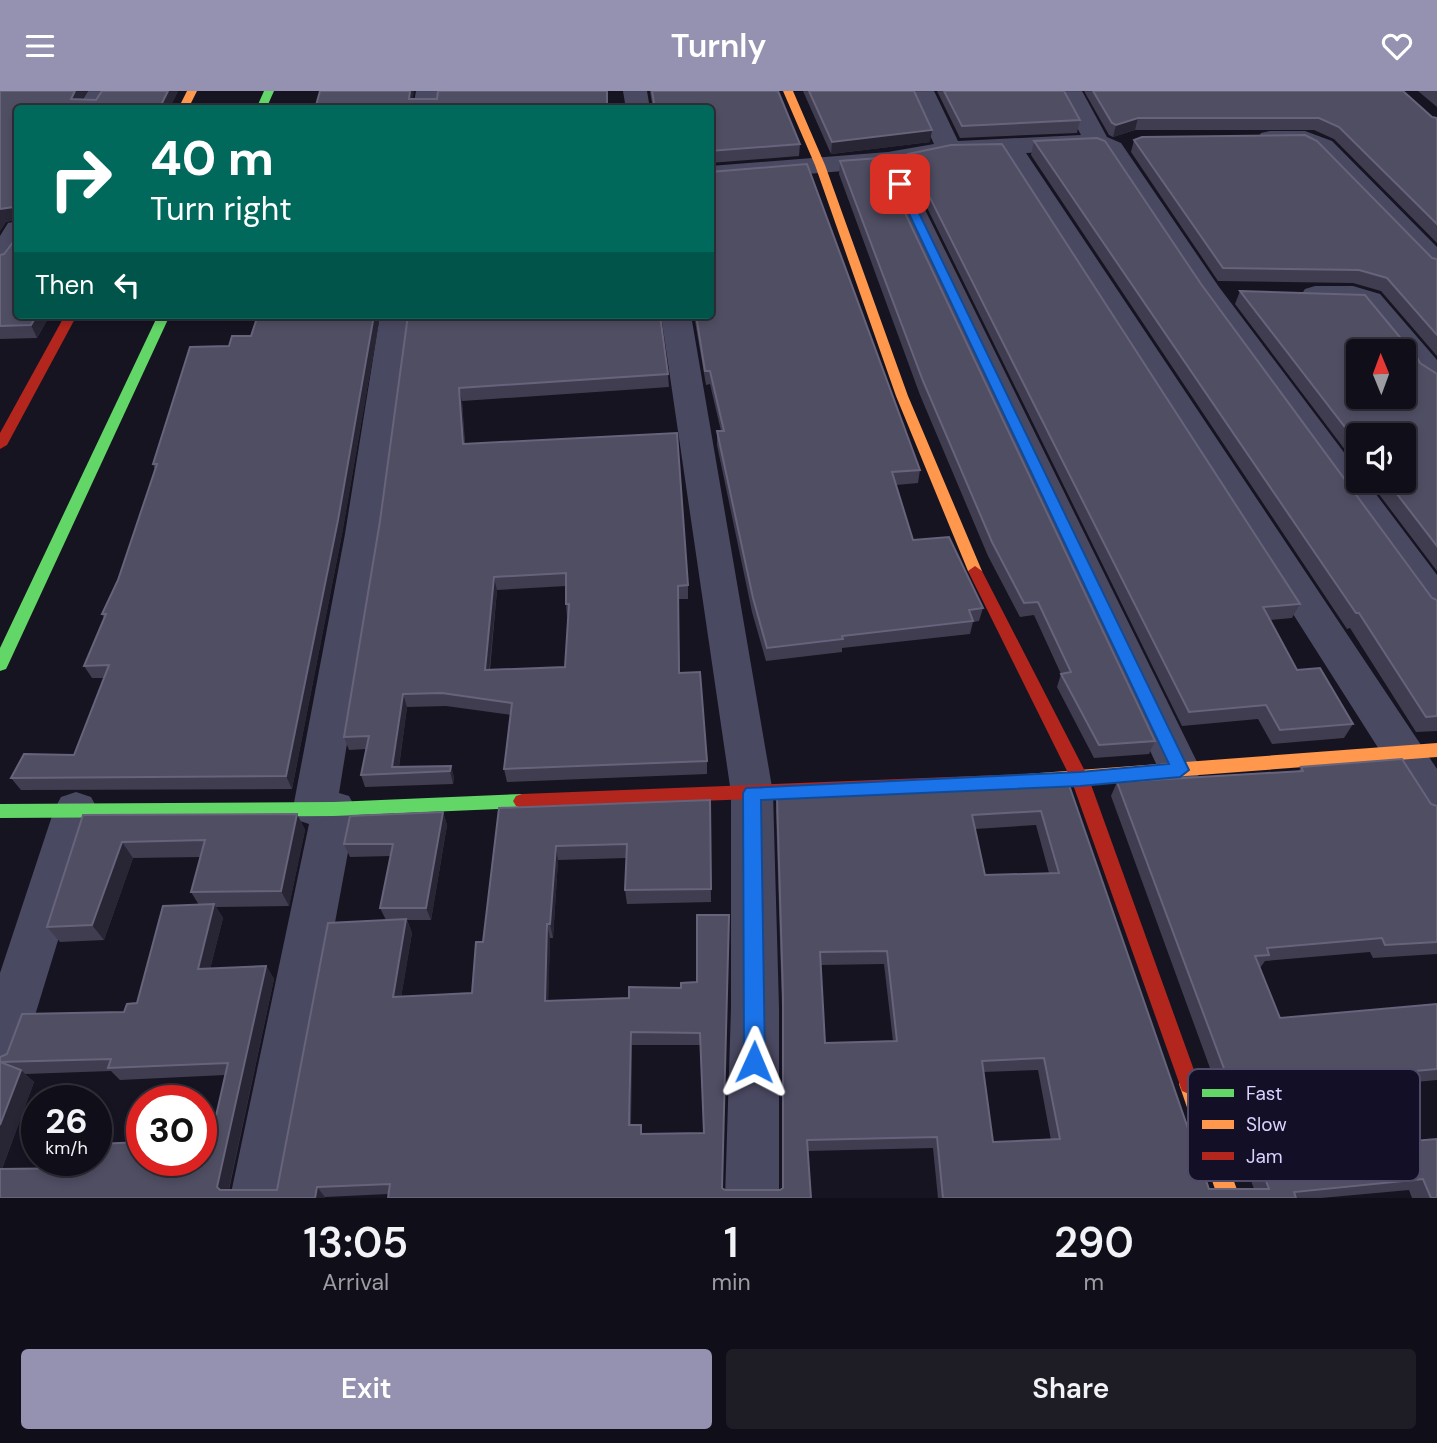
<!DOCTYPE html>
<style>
body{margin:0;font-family:"DM Sans",sans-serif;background:#1e1d26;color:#f1f3f6;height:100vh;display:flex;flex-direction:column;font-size:26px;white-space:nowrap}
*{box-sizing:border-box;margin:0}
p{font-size:23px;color:#9c9ca2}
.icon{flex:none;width:38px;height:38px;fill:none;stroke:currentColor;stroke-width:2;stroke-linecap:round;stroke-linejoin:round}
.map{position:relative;height:1107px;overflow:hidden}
.sheet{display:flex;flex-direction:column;background:#100f19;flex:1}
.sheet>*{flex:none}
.top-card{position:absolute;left:14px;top:14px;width:700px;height:214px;border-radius:7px;box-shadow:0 4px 10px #0003,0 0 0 2px #302f38;background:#00695c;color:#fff;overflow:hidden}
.needle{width:46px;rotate:359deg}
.buttons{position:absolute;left:1346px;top:248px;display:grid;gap:14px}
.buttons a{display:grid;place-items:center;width:70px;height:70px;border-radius:7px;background:#100f19;box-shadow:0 4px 10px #0003,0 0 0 2px #302f38;font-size:35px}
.speed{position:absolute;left:21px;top:994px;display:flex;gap:14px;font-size:35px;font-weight:700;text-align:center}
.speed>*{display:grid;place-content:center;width:91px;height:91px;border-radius:50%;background:#100f19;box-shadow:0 4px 10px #0003,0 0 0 2px #302f38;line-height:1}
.speed small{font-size:18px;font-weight:400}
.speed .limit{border:10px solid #d22;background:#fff;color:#111}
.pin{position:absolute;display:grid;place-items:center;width:60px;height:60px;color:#fff;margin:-30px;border-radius:14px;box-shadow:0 4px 10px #0006}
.me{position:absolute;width:77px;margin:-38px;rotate:1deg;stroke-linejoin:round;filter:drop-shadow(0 0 5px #0008)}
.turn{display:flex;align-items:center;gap:24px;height:147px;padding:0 21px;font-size:32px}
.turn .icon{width:91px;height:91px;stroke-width:2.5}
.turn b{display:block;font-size:49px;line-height:60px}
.then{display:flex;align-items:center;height:66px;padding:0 21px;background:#0003;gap:14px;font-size:26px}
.eta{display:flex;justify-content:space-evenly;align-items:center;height:119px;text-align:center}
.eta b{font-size:42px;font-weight:600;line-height:49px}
.button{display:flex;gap:14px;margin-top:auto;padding:14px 21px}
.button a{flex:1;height:80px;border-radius:7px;background:#9591b1;color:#fff;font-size:28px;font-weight:600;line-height:80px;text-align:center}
.button a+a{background:#1e1d26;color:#f1f3f6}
header{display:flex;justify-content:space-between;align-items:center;height:91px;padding:0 21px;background:#9591b1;color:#fff;font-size:32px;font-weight:600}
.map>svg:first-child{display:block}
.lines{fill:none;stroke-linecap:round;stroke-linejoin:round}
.street{fill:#4a4962;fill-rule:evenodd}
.fast{fill:#63d668;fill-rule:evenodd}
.slow{fill:#ff974d;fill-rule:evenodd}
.jam{fill:#b3261e;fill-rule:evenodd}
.wall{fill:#403d50;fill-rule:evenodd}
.shaded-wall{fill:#282635}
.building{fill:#504e63;stroke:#66637b;stroke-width:2;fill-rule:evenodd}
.route{fill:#1a73e8;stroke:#114b97;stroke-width:2}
.key{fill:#130f26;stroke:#4e4a67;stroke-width:2}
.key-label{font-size:19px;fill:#d9d4ff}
</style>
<header><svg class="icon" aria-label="menu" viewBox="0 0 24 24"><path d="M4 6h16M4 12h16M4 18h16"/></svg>Turnly<svg class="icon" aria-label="heart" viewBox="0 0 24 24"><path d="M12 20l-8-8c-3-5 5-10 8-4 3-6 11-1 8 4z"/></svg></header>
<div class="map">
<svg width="1437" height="1107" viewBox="0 0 1437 1107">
<rect width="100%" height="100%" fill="#161421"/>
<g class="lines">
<g class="street">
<path d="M88,0H112L101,18H77Z"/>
<path d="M416,0H440L437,18H413Z"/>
<path d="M623,0H647L650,18H626Z"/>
<path d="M910,0H934L958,50L1081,44L1058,0H1082L1107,46L1121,52L1219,196L1358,380V390H1366L1437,484V525L1424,521L1198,207L1103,62L1094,59L1026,62L1437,678V731L1422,726L1001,63L949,65L903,74L1201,679L1195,691L1180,696L1165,691L1159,679L879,77L710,91V75L888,61L934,53Z"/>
<path d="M1270,40H1305L1332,50L1437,156V180L1427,178L1314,60L1301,54L1261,52L1258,47L1261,42Z"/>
<path d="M18,130V161L10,173L0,175V145L8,132Z"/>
<path d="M1315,195H1353L1380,203L1437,269V298C1423,294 1404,276 1404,261H1398L1360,215L1305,210L1301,204L1305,198Z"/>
<path d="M380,224H410L381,443L339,702L349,705L356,718L284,1107H230L309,733L300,730L293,717L345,443Z"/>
<path d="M661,224H691L773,702L779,917V1107H725L731,917V702Z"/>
<path d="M76,701L91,706L98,719L25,957L18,974L0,981V882L54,719L61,706Z"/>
</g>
<g class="fast">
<path d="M264,0H274L266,18H256Z"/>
<path d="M158,224H170L8,574L6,578L0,580V557Z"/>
<path d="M522,703L528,705L531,710L528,715L522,717L334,725L0,727V713L334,711Z"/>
</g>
<g class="slow">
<path d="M187,0H197L188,18H178Z"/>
<path d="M783,0H793L825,74L908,305L982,480L980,484L975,485L968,480L896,305L815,74Z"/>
<path d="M1437,652V666L1026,697L1020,695L1017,690L1020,685L1026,683Z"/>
<path d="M1189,983L1196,986L1199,993L1240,1107H1218L1179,993L1182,986Z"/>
</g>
<g class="jam">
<path d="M65,224H77L7,354L0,358V342Z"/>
<path d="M975,475L982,480L1089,688L1199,993L1196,1000L1189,1003L1182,1000L1071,688L968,480Z"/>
<path d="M1026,683L1032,685L1035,690L1032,695L1026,697L522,717L516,715L513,710L516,705L522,703Z"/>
</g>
</g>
<g class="wall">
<path d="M0,0H87L82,8L96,9L102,0H178L169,18H18L50,224L37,247L0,248V164L4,163L14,150V129L6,131L0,140Z"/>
<path d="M650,0H778L800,53L799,65L710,72V18H653Z"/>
<path d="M803,0H914L930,51L831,63Z"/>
<path d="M937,0H1064L1080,29L1077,42L960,47Z"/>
<path d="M1084,0H1403L1432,26L1437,27V152L1334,48L1314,39H1135L1113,46L1109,44Z"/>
<path d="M1418,0H1437V16Z"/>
<path d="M1134,49L1432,167L1437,168V265L1381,200L1353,192L1218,190L1131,61Z"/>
<path d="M1034,50L1201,193L1432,507L1437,509V640L1416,641L1350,537L1347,538L1031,64Z"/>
<path d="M908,63L1300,513L1292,527L1270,529L1297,579L1353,633L1344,647L1272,653L1258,628L1182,635L907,76Z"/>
<path d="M840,70L1155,650L1149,663L1094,667L1057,596L1061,583L1034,524L1020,526L988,465L920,304L839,83Z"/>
<path d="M1240,200L1420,272L1437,283V480L1369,390H1404L1358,345V376L1235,213Z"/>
<path d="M258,224H380L342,443L292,698L21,699L11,687L74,664L104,587H92L84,575L104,527L102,523L118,489L155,379L153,373L229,255L251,245Z"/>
<path d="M408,224L668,283L669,296L462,310L465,352L688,494V508H678L680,582L707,670V683L507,691L504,678L511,624L446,615L407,616L399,676L451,675L454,687L453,693L365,696L361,684L366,658L349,659L344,646L380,430ZM566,495V513L567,526H568L565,576L490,579L497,499Z"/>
<path d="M694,224H710L920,379L918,392L896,394L913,449L983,517L979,530L973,531L970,543L842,557V561L766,570L752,521L717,354V340H721L710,293L706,294Z"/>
<path d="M1301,676L1437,715V863L1373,867L1370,861L1265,870L1260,877L1280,927L1437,913V989L1342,998L1366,1054L1437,1048V1107H1412L1409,1099L1321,1107H938L933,1057L808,1060L811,1107L388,1103L325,1106L0,1107V966L124,921L137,912L199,814L191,801L201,766L133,767L104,849L60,851L47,836L83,724L297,723L305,739L289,815L216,816L223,827L210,878L266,875L274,888L229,1099H277L386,829L380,817L391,765L350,766L344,753L443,721L447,734L431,829H407L412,842L401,906L472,902L483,851L499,717L710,709L711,811L627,813L625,799L627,767L558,769L553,847H550L548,910L629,907L681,897L697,891L723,1097L725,1099H780L782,1098V917L776,720L777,706L1069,694L1209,1098H1254L1111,705L1117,691L1298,681ZM1036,734L1049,782L985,784L975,738ZM884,873L893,950L825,952L821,874ZM632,954H700L704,1042L642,1043L631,1034ZM1038,979L1051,1049L993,1051L983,981ZM111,980L120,989L225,984L211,1047L80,1077L2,1078L34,991L25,983Z"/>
</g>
<g class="shaded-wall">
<path d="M75,0H87L77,18L71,8Z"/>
<path d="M168,0H178L169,18H159Z"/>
<path d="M410,0H414L411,18L409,8Z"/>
<path d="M1138,27L1135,39L1113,46L1116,34Z"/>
<path d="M932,39L930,51L831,63L832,51Z"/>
<path d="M14,116L18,128L6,131L0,140V118Z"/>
<path d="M37,224H50L37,247L31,234Z"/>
<path d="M374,224H380L342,443L292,698L286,685Z"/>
<path d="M459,297L462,310L465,366L463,353Z"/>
<path d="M494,486L497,499L488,592L485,579Z"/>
<path d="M403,603L407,616L398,682L392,676Z"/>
<path d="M451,675L454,687L453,693L450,680Z"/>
<path d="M443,721L447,734L431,829L426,817Z"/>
<path d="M297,723L305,739L289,815L281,800Z"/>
<path d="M122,751L133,767L104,849L92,834Z"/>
<path d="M556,755L558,769L553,847L550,833Z"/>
<path d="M214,813L223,827L207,891L198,878Z"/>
<path d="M406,828L412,842L399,919L393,906Z"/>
<path d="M547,833L550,847L548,923L545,910Z"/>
<path d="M266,875L274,888L227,1106L217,1096Z"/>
<path d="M631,941L632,954L630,1045L629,1034Z"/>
<path d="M21,979L34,991L0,1083V1034Z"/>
<path d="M317,1096L325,1106V1107H315Z"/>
</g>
<g class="building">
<path d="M0,0H75L71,8L96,9L102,0H168L159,18H18V224H37L31,234L0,235V164L4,163L14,150V116L0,118Z"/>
<path d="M320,0H410L409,8H437L438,0H607V18H315Z"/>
<path d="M652,0H778L800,53L710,60V18H655Z"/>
<path d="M809,0H914L932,39L832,51Z"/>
<path d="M944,0H1064L1080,29L962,35Z"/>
<path d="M1093,0H1403L1432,26L1437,27V133L1339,36L1319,27H1138L1116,34L1112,32Z"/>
<path d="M1305,44L1317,50L1432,167L1437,168V244L1387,187L1359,179L1223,177L1134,49L1142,46Z"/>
<path d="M1097,47L1105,50L1201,193L1432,507L1437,509V625L1426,626L1359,522H1356L1034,50Z"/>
<path d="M1002,53L1300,513L1263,516L1297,579L1320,577L1353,633L1280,639L1266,614L1189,621L908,63L951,54Z"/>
<path d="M879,67L1155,650L1099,654L1061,583L1071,581L1038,511L1024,512L992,451L923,290L840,70Z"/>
<path d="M807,73L920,379L892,381L913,449L949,446L983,517L969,519L973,530L842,545L843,548L767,557L753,507L717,340H724L710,280H705L696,224H710V81Z"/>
<path d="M1240,200L1365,204L1403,250H1408L1420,272L1437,283V455L1387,390H1404V345H1358V353ZM1358,261H1404V306H1358Z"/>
<path d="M258,224H374L338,429L286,685L11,687L24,663L74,664L109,574L84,575L106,523H102L118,489L157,373H153L190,256L229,255L232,245H251Z"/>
<path d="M408,224H660L668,283L459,297L463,353L677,342L688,494L678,495L679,582L700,581L707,670L504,678L512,612L442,602L403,603L392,676L451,675L450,680L361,684L369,645L344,646L380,430ZM566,482V513H569L565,576L485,579L494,486Z"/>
<path d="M1402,668L1431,713L1437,715V851L1385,854L1382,847L1267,857L1269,864L1255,865L1280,927L1437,913V978L1338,987L1366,1054L1437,1048V1107H1431L1423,1088L1294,1101L1296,1107H943L937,1046L807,1049L811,1107H388L390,1093L317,1096L315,1107H0V1078L80,1077L82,1069H96V1053L142,1051V1069H201V1047H211L228,972L108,977L111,968L0,971L21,979L0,1034V966L7,963L22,923L124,921L127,913L137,912L163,815L214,813L198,878L266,875L217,1096L220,1099H277L328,832L406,828L393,906L472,902L476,851H483L499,717L710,709L711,798L625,799L627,753L556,755L550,833H547L545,910L629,907V896L681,897V892L697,891V824H729L722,1097L725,1099H780L783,1097V904L777,706L1069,694L1209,1098H1269L1117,691L1303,680L1301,676ZM1041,720L1059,782L985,784L972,724ZM887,860L897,950L825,952L820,861ZM631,941L700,942L704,1042L641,1043V1034H629ZM1044,967L1060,1048L993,1051L982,970Z"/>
<path d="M443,721L426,817H380L393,753H344L350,725Z"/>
<path d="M297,723L281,800L191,801L205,749L122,751L92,834L47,836L83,724Z"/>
</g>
<path class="route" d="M900,90L905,93L1189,679L1180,686L1080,695L761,709L765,971L762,978L754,981L747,978L744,971L743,702L746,697L1080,681L1169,673L895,93Z"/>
<rect x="1188" y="978" width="232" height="112" rx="10" class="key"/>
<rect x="1202" y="998" width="32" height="8" fill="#63d668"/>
<rect x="1202" y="1029" width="32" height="9" fill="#ff974d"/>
<rect x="1202" y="1061" width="32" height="8" fill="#b3261e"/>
<g class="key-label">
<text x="1246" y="1009">Fast</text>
<text x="1246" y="1040">Slow</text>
<text x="1246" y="1072">Jam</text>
</g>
</svg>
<div class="buttons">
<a><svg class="needle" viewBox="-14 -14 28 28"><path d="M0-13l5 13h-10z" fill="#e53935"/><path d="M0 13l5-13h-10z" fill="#9c9ca2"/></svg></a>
<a><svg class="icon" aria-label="sound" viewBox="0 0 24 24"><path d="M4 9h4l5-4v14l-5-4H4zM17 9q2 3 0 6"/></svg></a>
</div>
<div class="speed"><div>26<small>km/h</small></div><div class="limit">30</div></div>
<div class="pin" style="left:900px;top:93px;background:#d93025"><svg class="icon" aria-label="arrive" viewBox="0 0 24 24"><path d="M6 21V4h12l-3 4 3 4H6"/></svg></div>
<svg class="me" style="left:754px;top:971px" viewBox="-20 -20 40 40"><path d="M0-17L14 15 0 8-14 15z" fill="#1a73e8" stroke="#fff" stroke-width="4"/></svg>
<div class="top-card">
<div class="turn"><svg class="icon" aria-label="right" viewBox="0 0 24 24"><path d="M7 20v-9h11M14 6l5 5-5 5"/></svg><div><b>40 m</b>Turn right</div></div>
<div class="then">Then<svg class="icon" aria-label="left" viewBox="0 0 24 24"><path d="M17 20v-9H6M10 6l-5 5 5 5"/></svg></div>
</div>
</div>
<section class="sheet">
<div class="eta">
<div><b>13:05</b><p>Arrival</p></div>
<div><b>1</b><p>min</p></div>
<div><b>290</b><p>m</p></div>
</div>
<div class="button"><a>Exit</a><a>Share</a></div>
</section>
